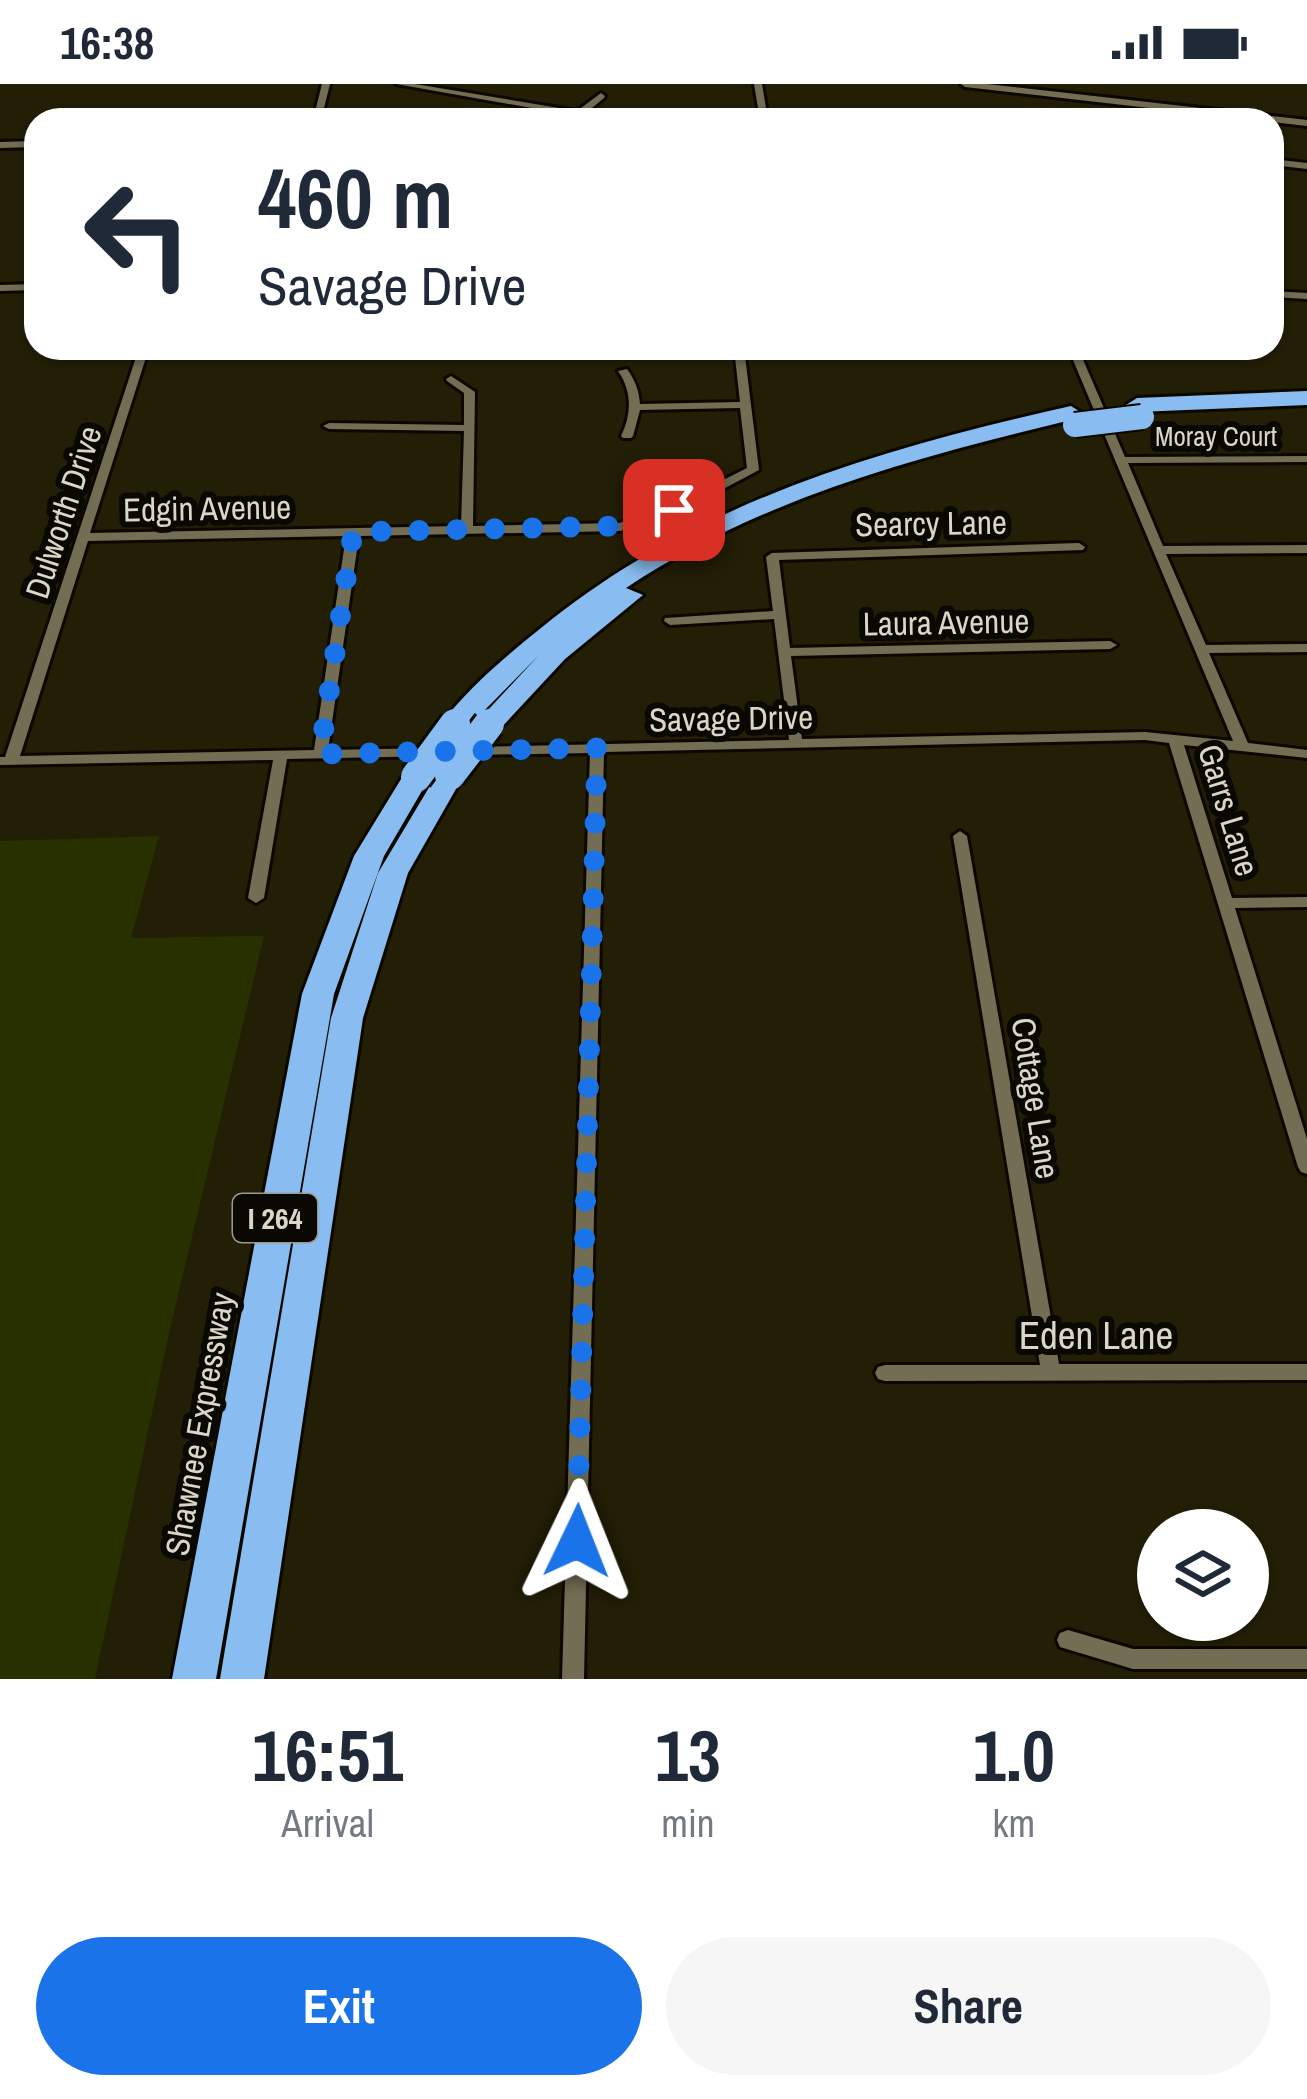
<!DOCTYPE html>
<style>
body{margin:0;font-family:"Archivo Narrow",sans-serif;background:#f6f6f7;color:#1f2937;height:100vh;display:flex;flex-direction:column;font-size:45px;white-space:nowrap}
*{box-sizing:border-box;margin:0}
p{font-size:39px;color:#747a83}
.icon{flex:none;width:66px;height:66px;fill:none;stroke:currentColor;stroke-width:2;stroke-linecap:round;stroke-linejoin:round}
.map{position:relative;height:1595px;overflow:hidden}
.panel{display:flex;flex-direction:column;background:#fff;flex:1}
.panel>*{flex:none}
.guide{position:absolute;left:24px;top:24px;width:1260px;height:252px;border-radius:36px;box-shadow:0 3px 9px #0004;background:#fff;color:#1f2937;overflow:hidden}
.tools{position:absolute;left:1137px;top:1425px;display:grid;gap:24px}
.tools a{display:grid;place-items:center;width:132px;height:132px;border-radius:50%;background:#fff;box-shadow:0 3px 9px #0004;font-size:60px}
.pin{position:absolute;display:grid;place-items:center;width:102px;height:102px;color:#fff;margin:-51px;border-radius:24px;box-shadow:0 6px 18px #0006}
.me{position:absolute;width:132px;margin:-66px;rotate:2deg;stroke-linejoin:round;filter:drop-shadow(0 0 9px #0008)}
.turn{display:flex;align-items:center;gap:42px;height:252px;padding:0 36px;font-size:54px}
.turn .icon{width:156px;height:156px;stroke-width:2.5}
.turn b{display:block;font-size:84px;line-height:102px}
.eta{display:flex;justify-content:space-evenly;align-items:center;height:204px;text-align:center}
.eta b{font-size:72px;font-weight:800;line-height:84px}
.button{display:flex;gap:24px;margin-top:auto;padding:24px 36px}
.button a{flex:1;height:138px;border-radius:72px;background:#1a73e8;color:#fff;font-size:48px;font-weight:800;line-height:138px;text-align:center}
.button a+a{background:#f6f6f7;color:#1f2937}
.status{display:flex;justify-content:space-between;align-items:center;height:84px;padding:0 60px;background:#fff;direction:ltr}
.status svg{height:33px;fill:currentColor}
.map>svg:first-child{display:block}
.green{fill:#283000}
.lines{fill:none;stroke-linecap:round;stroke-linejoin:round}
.minor-casing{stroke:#0c0800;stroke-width:6}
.motorway-casing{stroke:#0c0800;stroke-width:6}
.minor{fill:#726d53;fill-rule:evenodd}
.motorway{fill:#89bdf1;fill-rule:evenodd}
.motorway-bridge-far1-casing{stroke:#0c0800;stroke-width:28;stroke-linecap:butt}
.motorway-bridge-casing{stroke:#0c0800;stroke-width:36;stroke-linecap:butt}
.motorway-bridge-far1{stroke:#89bdf1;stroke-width:24}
.motorway-bridge{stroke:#89bdf1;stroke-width:30}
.route{stroke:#1a73e8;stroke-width:21;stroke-dasharray:0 37.8}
.labels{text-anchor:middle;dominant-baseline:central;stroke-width:12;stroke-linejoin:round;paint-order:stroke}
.far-street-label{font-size:27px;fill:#dad7c9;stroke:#0a0802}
.shield{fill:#0a0802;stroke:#9c998d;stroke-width:3}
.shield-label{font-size:30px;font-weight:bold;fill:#dad7c9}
.street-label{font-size:33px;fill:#dad7c9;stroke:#0a0802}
.near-street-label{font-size:39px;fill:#dad7c9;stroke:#0a0802}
</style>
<div class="status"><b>16:38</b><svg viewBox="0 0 49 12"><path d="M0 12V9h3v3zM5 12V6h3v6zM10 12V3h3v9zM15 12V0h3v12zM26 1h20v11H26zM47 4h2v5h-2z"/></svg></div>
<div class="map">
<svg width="1307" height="1595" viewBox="0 0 1307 1595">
<rect width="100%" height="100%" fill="#231e06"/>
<path class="green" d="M159,752L131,854L264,852L170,1245L95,1595H0V757Z"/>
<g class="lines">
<defs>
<g id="minor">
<path d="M322,0H330L321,36H313Z"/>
<path d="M396,0H415L577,27L601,9L605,12L604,14L586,29L618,36H599Z"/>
<path d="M754,0H762L768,36H760Z"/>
<path d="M961,0H987L1307,36V42L965,3Z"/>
<path d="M36,57V63L0,64V58Z"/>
<path d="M1272,75L1307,79V85L1272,81Z"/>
<path d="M36,200V206L0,207V201Z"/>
<path d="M1272,207L1307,209V215L1272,213Z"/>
<path d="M139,264H149L90,449L461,442L464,347L329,345L323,342L329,339L464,341V309L447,297L446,295L451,292L475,308L473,442L619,439L670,423L747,384L740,324L640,326L633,352L631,354H623L621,352C632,330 632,307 618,287L627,285C635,296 639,306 640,320L740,318L734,264H744L759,386L678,429L620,447L359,452L328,666L435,664L442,668L435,672L287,675L264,814L256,819L248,814L273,676L0,681V673H5ZM346,452L314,666L20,672L88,457Z"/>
<path d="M1068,264H1078L1125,373L1307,372V378L1128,379L1163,462L1307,461V469L1166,470L1206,561L1307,560V568L1209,569L1248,659L1307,666V674L1184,661L1232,814L1307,813V823L1235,824L1307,1055V1090L1301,1088L1298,1083L1169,659L1145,656L604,668L584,1595H562L590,669L471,671L464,667L471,663L789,656L774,535L670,541L664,537L665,534L773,527L766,473L772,469L1079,459L1085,463L1083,466L779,476L790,564L1110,557L1117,561L1110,565L791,572L802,655L1145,648L1233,657Z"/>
<path d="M960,747L967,752L1059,1280H1307V1296L885,1297L878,1295L875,1289L878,1283L885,1281H1040L953,752Z"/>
<path d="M1068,1546L1133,1565H1307V1585H1133L1060,1563L1057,1556L1060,1549Z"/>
</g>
<g id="motorway">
<path d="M1307,307V321L1137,328L1126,321L1137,314Z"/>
<path d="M1071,322L1082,329L1079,334C919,373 765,412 626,504L643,511L565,575L499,646H479L475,640L539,571L465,646H445L441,640C468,604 506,572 541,544C695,418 880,365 1071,322Z"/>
<path d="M450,682L464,691L408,789L363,934L264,1595H220L331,934L378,789L440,685Z"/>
<path d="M416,684L430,693L384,772L334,910L216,1595H172L302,910L354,772L406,687Z"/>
</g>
</defs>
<use href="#minor" class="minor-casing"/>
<use href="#motorway" class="motorway-casing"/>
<use href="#minor" class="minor"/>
<use href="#motorway" class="motorway"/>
<defs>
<path id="motorway-bridge-far1" d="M1075,341L1142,333"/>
<g id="motorway-bridge">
<path d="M450,691L489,640"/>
<path d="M416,693L455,640"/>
</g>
</defs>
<use href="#motorway-bridge-far1" class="motorway-bridge-far1-casing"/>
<use href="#motorway-bridge" class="motorway-bridge-casing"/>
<use href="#motorway-bridge-far1" class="motorway-bridge-far1"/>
<use href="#motorway-bridge" class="motorway-bridge"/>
</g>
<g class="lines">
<path class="route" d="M577,1457L597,664L320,670L353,448L620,442L674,426"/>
</g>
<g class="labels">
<g class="far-street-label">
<text x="1216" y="352">Moray Court</text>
</g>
<rect class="shield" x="233" y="1110" width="84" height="48" rx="9"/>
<g class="shield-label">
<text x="275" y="1134">I 264</text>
</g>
<g class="street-label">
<text transform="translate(207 424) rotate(-1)">Edgin Avenue</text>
<text transform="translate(63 428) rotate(-72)">Dulworth Drive</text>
<text transform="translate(931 439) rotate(-1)">Searcy Lane</text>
<text transform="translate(946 538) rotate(-1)">Laura Avenue</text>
<text transform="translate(731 634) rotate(-1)">Savage Drive</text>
<text transform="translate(1229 726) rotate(73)">Garrs Lane</text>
<text transform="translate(1036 1014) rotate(81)">Cottage Lane</text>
<text transform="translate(199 1340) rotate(-80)">Shawnee Expressway</text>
</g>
<g class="near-street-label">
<text x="1096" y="1251">Eden Lane</text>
</g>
</g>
</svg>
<div class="tools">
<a><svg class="icon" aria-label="layers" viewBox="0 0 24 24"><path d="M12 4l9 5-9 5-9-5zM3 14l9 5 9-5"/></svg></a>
</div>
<div class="pin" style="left:674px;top:426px;background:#d93025"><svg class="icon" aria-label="arrive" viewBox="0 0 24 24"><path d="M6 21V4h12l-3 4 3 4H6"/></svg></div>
<svg class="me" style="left:577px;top:1457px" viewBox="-20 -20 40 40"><path d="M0-17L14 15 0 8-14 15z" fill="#1a73e8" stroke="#fff" stroke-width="4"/></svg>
<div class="guide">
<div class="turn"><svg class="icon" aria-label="left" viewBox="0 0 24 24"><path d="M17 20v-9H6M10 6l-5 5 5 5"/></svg><div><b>460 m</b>Savage Drive</div></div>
</div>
</div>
<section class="panel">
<div class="eta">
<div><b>16:51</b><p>Arrival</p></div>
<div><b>13</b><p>min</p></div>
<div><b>1.0</b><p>km</p></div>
</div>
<div class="button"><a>Exit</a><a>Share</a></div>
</section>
